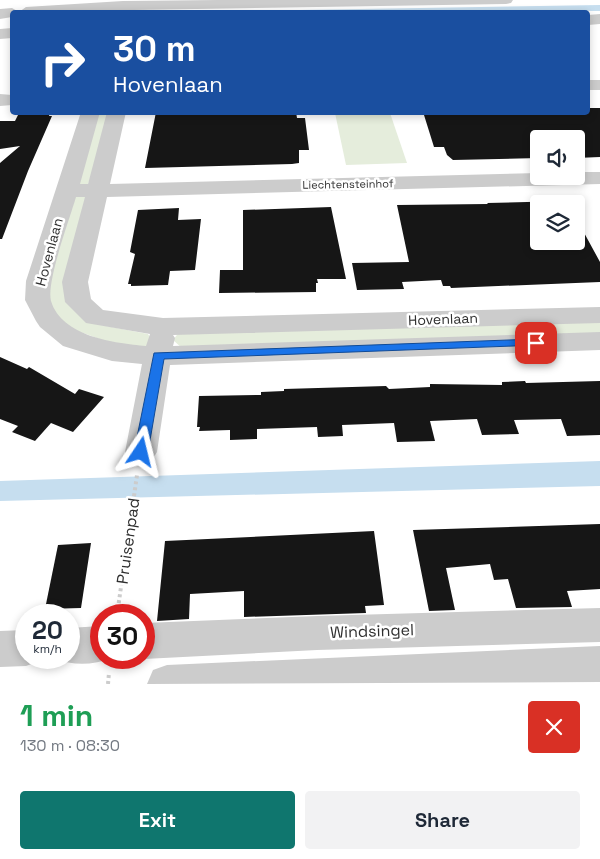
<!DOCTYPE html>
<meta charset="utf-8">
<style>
body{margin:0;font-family:"Space Grotesk",sans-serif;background:#f2f2f3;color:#1f2937;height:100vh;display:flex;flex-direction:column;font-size:19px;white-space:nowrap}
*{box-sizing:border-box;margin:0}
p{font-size:16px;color:#747a83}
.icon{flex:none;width:28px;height:28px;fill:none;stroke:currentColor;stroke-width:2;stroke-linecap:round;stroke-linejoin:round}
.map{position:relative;height:684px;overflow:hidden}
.drawer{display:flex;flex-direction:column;background:#fff;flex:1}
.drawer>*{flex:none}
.banner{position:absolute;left:10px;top:10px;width:580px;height:105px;border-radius:5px;box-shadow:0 2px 8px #0003;background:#1a4fa0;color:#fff;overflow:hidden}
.buttons{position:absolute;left:530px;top:130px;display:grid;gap:10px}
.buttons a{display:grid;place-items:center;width:55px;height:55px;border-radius:5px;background:#fff;box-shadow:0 2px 8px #0003;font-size:25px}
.speed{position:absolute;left:15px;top:604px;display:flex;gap:10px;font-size:25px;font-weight:700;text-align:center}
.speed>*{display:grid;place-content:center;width:65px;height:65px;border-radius:50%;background:#fff;box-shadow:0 2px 8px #0003;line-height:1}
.speed small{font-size:12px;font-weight:400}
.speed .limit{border:8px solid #d22;background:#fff;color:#111}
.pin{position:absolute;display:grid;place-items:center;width:42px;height:42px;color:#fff;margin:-21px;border-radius:10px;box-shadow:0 2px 8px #0006}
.me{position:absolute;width:55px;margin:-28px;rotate:10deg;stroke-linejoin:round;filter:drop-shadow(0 0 4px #0008)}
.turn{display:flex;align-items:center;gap:18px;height:105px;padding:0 20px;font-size:22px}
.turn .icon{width:65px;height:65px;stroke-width:2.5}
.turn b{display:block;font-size:35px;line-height:42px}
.round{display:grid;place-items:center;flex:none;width:52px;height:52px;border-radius:5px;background:#f2f2f3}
.overview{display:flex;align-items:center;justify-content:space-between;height:85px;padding:0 20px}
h1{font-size:30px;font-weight:700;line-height:38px;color:#1e9e55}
.cta{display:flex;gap:10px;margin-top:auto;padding:10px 20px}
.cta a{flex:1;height:58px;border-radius:5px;background:#0f766e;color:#fff;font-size:20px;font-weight:700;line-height:58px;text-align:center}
.cta a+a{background:#f2f2f3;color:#1f2937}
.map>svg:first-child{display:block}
.green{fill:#e5eddc}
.water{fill:#c6deef}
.building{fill:#161616}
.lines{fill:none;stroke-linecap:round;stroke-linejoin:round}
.path{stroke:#ccc;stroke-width:4;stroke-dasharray:3 3;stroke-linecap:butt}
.minor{fill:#ccc;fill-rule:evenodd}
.route{fill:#1a73e8;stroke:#114b97}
.labels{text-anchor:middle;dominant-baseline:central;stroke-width:5;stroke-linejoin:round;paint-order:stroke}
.far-street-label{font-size:11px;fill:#2f2f2f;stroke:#fff}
.street-label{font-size:14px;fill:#2f2f2f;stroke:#fff}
.near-street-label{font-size:16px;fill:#2f2f2f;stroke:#fff}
</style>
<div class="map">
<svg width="600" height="684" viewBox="0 0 600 684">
<rect width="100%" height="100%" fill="#fff"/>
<g class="green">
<path d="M95,113H112L88,184L78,185Z"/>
<path d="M335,113H390L407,163L346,165Z"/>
<path d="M89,196L71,269L101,325L148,334L151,339L148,345L144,348L127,349L64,326L45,297L72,197Z"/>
<path d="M600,319V335L183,349L173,340L180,331Z"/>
</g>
<g class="water">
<path d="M600,5V11L178,12Z"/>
<path d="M600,461V486L0,501V481Z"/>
</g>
<g class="building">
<path d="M588,108H600V157L576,158V139H539V158L453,160L447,155L444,147H434L424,115H434L433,112H588Z"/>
<path d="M50,112L49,116H52L28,171L2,239H0V163L20,146L0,149V121H15L19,113Z"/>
<path d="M156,112H296L297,118H305L309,150H299V163L292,164L145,168Z"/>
<path d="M566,201L568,204H539V241H576V218L600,262V282L451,288L450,286H443L441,280L402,282L404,289L357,290L352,263L409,262L397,205L488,204L487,203Z"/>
<path d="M331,207L346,279H317L318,283H316V292L219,293L220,270H243V210Z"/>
<path d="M179,208L178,220L201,219L195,270L170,271L168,285L131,286V284H128L135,254L130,252L138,210Z"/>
<path d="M0,357L27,369L29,367L75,394L79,389L104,397L73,432L51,423L35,441L12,432L18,426L0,419Z"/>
<path d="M525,381L526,383L600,381V435L567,436L561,419L514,420L519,434L482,435L477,419L430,421L435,441L397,442L394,423L342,425L343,436L318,437L317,427L257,429V439L230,440V430L199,431L200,427H197L199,396L261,395V392L284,391V389L386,386L389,389L430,387V384L502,385V382Z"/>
<path d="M600,524V589L567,591L572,607L516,608L508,579L494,580L490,564L446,568L455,610L429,611L413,530Z"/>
<path d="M374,531L384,605L365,606L366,613L244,617V591L190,594L189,619L157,621L165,541Z"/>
<path d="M91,543L81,608L45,609L58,545Z"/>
</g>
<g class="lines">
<g class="path">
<path d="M117,615L137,475"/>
<path d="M108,684L109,673"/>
</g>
<g class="minor">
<path d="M218,0H513L511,3L506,4L12,12V17L0,19V9L12,8L19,12L26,7L123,1Z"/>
<path d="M600,14V24L588,25V15Z"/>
<path d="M12,28V38L0,39V29Z"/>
<rect x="588" y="80" width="12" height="10"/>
<path d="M0,94L12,95V105L0,106Z"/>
<path d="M81,112H100L80,184H88L107,112H126L110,184L539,173V176H576V172H600V184L107,197L88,282L91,299L103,310L163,318L600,307V323L173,335L175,338L173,346L600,332V350L170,365L157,452L152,460L141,464L130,460L125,452L142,364L112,361L63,346L40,327L36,321L25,300L26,281ZM76,197H85L62,282L65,302L86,323L150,334L146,346C115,343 62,337 51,301C46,282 70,218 76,197Z"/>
<path d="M600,608V642L317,650L144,659L141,658H144V623L317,616Z"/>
<path d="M101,626V658H112C94,665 74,666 55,659L69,658V628Z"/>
<path d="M26,630V658H41L40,661L26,666L0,667V631Z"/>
<path d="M600,646V682L147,684L153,670L167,665Z"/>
</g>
</g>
<path class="route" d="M536,339L540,340L542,343L540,345L164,359L148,452L146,455H136L134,452L154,353Z"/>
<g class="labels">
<g class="far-street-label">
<text transform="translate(348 184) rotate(-1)">Liechtensteinhof</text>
</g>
<g class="street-label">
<text transform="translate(49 252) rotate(-75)">Hovenlaan</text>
<text transform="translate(443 319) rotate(-2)">Hovenlaan</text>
</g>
<g class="near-street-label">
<text transform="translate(128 541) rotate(-82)">Pruisenpad</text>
<text transform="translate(372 631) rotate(-2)">Windsingel</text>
</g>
</g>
</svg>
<div class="buttons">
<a><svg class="icon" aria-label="sound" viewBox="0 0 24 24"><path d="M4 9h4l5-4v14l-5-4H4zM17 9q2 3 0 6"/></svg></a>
<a><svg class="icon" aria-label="layers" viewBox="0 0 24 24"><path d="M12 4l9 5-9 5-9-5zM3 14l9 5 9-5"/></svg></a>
</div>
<div class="speed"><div>20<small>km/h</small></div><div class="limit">30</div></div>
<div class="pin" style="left:536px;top:343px;background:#d93025"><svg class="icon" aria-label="arrive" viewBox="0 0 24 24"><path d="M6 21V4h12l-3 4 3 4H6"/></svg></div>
<svg class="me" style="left:141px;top:452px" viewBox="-20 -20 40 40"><path d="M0-17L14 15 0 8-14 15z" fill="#1a73e8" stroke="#fff" stroke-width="4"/></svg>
<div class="banner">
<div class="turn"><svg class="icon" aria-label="right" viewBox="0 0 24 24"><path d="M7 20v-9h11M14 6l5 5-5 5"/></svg><div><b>30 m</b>Hovenlaan</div></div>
</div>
</div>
<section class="drawer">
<div class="overview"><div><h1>1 min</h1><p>130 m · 08:30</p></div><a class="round" style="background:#d93025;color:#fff"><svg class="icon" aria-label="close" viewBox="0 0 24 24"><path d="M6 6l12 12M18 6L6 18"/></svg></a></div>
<div class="cta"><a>Exit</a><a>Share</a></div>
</section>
